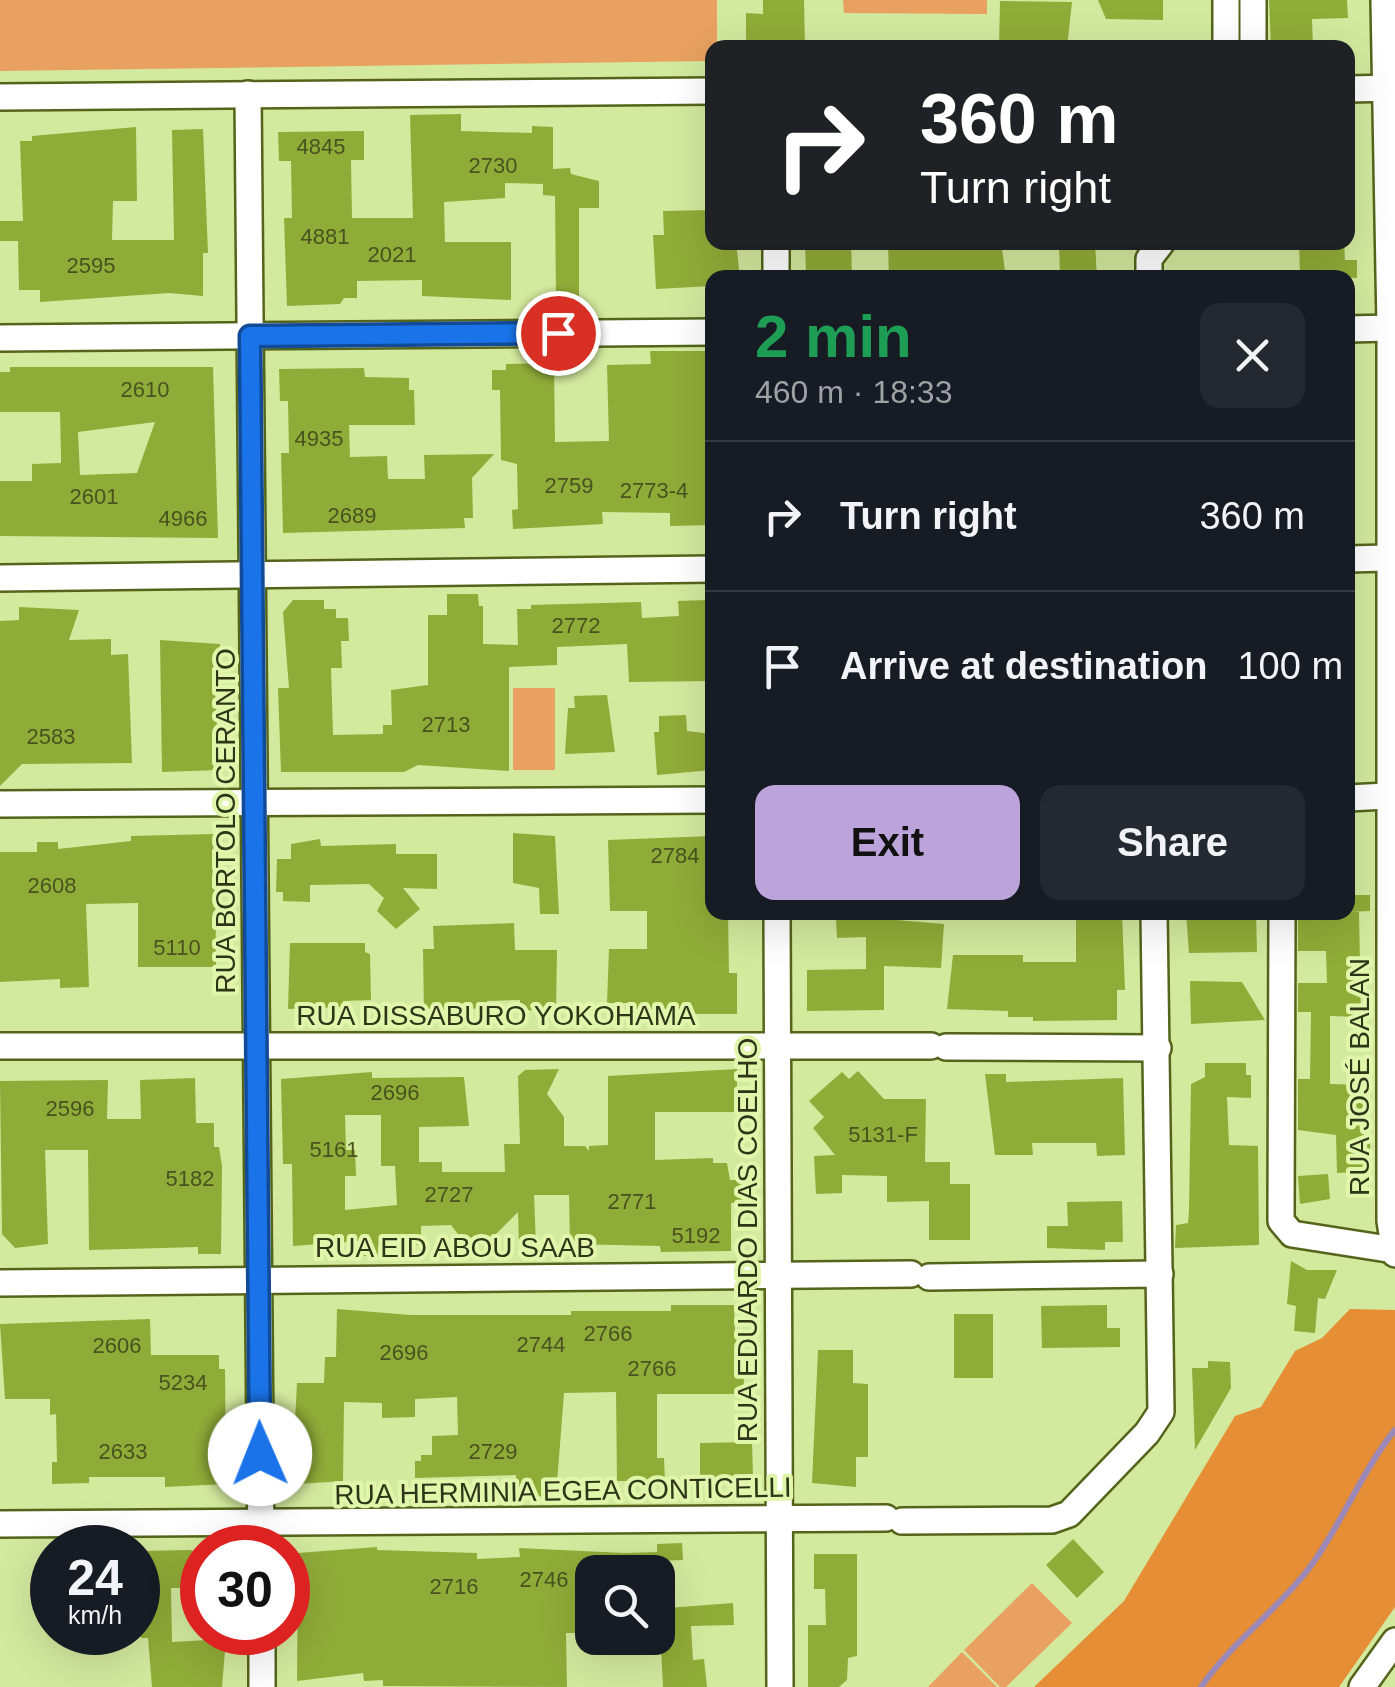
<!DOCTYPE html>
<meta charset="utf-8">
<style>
body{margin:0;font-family:Arial,sans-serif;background:#242831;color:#f1f3f6;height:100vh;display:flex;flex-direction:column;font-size:38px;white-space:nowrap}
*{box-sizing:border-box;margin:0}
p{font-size:32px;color:#9ea1a6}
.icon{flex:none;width:55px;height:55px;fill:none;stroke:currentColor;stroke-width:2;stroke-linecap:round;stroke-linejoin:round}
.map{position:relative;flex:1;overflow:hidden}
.sheet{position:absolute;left:705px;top:270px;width:650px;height:650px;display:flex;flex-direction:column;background:#171b24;border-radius:20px;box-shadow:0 10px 40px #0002}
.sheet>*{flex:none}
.banner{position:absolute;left:705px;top:40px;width:650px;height:210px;border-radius:20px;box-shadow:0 10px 40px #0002;background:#202124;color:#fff;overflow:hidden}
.controls{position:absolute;left:575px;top:1555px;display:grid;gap:20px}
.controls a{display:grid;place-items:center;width:100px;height:100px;border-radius:20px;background:#171b24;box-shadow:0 10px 40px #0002;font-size:50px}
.speed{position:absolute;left:30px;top:1525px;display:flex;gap:20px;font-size:50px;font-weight:700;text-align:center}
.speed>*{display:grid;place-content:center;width:130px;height:130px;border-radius:50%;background:#171b24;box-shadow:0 10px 40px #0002;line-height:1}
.speed small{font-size:25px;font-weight:400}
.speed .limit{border:15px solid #d22;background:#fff;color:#111}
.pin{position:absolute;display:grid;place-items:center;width:85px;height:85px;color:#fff;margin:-42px;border:5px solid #fff;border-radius:50%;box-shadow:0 2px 10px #0007}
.me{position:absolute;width:110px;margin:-55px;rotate:359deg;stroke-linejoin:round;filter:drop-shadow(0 0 8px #0008)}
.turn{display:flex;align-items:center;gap:35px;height:210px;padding:0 50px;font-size:45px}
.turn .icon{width:130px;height:130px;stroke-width:2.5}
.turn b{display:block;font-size:70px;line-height:85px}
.round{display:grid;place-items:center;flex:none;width:105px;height:105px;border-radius:20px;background:#242831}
.summary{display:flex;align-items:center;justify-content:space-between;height:170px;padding:0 50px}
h1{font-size:60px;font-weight:800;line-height:75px;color:#1e9e55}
.primary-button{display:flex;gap:20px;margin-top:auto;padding:20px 50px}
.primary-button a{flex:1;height:115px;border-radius:20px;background:#bca4db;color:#111;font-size:40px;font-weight:800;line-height:115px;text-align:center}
.primary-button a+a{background:#242831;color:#f1f3f6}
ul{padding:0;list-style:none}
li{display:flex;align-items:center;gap:30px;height:150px;padding:0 50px;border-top:2px solid #363941}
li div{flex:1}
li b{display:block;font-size:38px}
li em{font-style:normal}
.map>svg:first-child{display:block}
.green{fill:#e8a161}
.forest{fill:#e58e36}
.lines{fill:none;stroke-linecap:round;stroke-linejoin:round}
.stream{stroke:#9b88b7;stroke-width:6}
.building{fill:#90ac38;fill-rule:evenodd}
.minor-casing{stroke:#54651b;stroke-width:30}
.minor{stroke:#fff;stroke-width:25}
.route-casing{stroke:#114b97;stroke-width:25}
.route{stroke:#1a73e8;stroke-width:18}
.labels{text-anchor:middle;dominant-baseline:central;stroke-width:8;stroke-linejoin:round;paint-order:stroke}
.number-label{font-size:22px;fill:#46541f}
.street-label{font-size:28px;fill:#2e3617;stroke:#e0f7ab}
</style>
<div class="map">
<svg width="1395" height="1687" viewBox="0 0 1395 1687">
<rect width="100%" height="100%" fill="#d3e99e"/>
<g class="green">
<path d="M0,0H717V47L712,48V61L0,71Z"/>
<path d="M843,0H987V14L844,13Z"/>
<rect x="513" y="688" width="42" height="82"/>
<path d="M1032,1583L1072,1623L1006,1687H1000L964,1650Z"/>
<path d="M962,1652L997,1687H928Z"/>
</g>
<path class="forest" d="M1350,1309L1395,1310V1607L1339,1687H1034L1124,1601L1235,1416L1261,1407L1295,1351L1322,1338Z"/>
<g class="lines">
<path class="stream" d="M1201,1687C1232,1642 1277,1611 1310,1567C1342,1524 1361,1472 1395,1430"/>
</g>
<g class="building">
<path d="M763,0H804L805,48H746V13L763,14Z"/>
<path d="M1098,0H1163V20L1106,19Z"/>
<path d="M1269,0H1347L1348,18L1312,19L1313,48H1271Z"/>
<path d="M1000,1L1072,2L1067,48H999Z"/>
<path d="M461,114V131L532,133V126L553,127V169L570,168L571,174L599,181V208H579V299H556L555,196L543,195V184L505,183V198L444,202L445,242H511V300L422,296V280L357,281V298H344L340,304L287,306L284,218H292L291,161H279L278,132L364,131V160H351L352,218H413L410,115Z"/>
<path d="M136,127L137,201H113L112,240H174L172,130L203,129L208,253H203V296L169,293L40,302V290H19L18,241H0V221H23L20,141H32V136Z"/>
<path d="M712,210V242H736L740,278H712V286L656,289L653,235H664L663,211Z"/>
<path d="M805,242H851L852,278H806Z"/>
<path d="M888,242H1001L1006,278H889Z"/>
<path d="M1059,242H1095L1097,278H1060Z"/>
<path d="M1299,242H1344L1345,260H1357V278L1300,276Z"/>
<path d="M650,351H712V525L670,526V513L602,512L603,524L513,529L512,510L518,509L517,464L501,460L500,390H492V370H506V364L554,363L555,442L609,441L607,365L651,364Z"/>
<path d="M10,367H213L218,538L0,536V481H32V464L61,463V456L60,412H0V372H10ZM155,422L137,473L80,475L78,432Z"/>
<path d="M364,368L365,377L409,378V390H414L415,425H349L350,457L387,456L388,479H425L424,455L494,454L472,478L473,518H464L465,528L283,533L281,453H289L288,401H280L279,369Z"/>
<path d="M447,594H478L479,606H483V644L518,645L517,609H531V605L641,602L642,618L679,616L678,601L707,600L712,604V681L629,682L627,644L557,647V665L509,667V771L418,765L404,772H281L278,688H289L283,612L293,600H324V609H336V618H348L349,641H341L342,668H331L333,735L383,734V725H392L391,690L428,685V615H447Z"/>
<path d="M19,607L79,610L69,640L111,639V655L128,654L132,763L22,764L0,786V621L19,620Z"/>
<path d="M160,640L220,644L221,686H215L219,770L162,772Z"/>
<path d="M607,695L615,752L565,754L568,708H575L574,696Z"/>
<path d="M686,715L687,731L712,734V770L657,775L654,732H659V716Z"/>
<path d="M513,833L555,836L559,914H540L539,888L513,883Z"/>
<path d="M215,834L216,967H138V903L86,904L89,987L60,988V979L0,982V852H37V842H58V849L131,841V836Z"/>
<path d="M712,836V912H728L729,973H737V1014H675V1009H629V1003H607L609,949H647V911H610L608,840Z"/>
<path d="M320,839L321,846L396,844V854H437V889L403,888L420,909L396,929L377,911L384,898L369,884L310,885V902L283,901V892H276L277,859H291V844Z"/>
<path d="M1349,895H1370V911L1349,912Z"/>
<path d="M1076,912H1122L1125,990H1117V1020L1033,1021V1017H1008V1011L947,1009L953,955H1023V962H1076Z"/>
<path d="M1186,912H1256L1257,952L1189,953Z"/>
<path d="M1298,912H1359L1361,1017L1330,1016V1084L1363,1085L1364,1143H1370L1371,1171L1337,1173L1336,1135L1298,1130V1079H1310L1311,1012H1298V983H1327L1326,951H1298Z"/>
<path d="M885,919L944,924L941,968L884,966V1010L807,1011V970L866,969V937L837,938L836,920Z"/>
<path d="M514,923L515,950H557L556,1011L520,1010V1000L487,1001V1008L466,1009V1013L424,1014L423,949H434L433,926Z"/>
<path d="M290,943H365V952L370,954L371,1000L343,1001V1007L288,1009Z"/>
<path d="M1190,981L1242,982L1265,1020L1191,1024Z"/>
<path d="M1205,1063H1246V1075H1251V1098L1227,1097L1229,1145L1258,1146L1259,1245L1175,1248L1176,1225L1188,1223L1189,1211L1191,1084L1205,1077Z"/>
<path d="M559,1069L547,1094L564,1117V1146H585L589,1151V1146L608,1145V1076L737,1069V1112H655V1160L713,1158V1163H727L730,1180H742V1202L731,1203V1251L661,1252L660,1246L570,1244L569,1195H534L536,1245H519L518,1212L489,1241L485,1237L476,1246L467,1237L463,1241L451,1225L421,1226V1245L378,1246V1255L361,1256V1241L293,1246L292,1164H283L281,1079L372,1072V1078L464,1077L469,1126L419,1127V1162H442V1172H505L504,1144H520L518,1076L525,1070ZM345,1115H381V1166H395L397,1205L345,1210V1176H356L355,1150H346Z"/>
<path d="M858,1071L884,1099H926L925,1162H950V1184H970V1240H929V1201L887,1202V1176L842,1175V1193L816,1194L814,1156L835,1155L813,1128L824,1117L809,1101L842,1072L849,1079Z"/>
<path d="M985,1074H1006V1082L1123,1078L1125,1155L1097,1156L1096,1143H1032L1033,1155H995Z"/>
<path d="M195,1078L196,1123H214V1147H219L222,1166L221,1254H198V1247L89,1250L88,1150H45L48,1244L15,1248L2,1234L0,1081L108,1080L107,1119H141L140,1080Z"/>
<path d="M1328,1174L1330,1199L1300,1204L1298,1176Z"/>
<path d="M1122,1201L1123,1242H1105V1250L1047,1248V1226H1068L1067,1202Z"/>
<path d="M1291,1261L1307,1270H1337L1325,1299L1318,1298L1315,1333L1294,1331L1296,1306L1287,1304Z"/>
<path d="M671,1305H734L735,1334H743L744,1394H657V1458H664L665,1481H617L616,1392L564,1393L556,1496L516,1497V1475L415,1478V1461H421V1455H432V1436L458,1435L457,1397L415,1399V1417L382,1418V1403L344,1402L343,1481L299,1484V1479H292L297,1383H324L325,1357H336L337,1309L410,1315H571V1311H671Z"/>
<path d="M1107,1305V1328H1120V1347L1042,1348L1041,1306Z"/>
<rect x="954" y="1314" width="39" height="64"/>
<path d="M150,1319L151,1355H219V1369H225L226,1484L165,1487V1477H89V1483L52,1484V1462H57L56,1414L50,1415V1399H5L0,1324Z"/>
<path d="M818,1350H853V1383L868,1384V1457H856V1487L812,1483Z"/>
<path d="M1208,1361L1230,1362L1231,1388L1195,1450L1192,1368H1208Z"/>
<path d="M752,1442L753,1477L700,1478V1443Z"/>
<path d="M1073,1539L1104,1572L1077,1598L1046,1565Z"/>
<path d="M682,1543L683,1560L658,1561L659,1572H592V1633H566L567,1687L383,1686V1680L364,1681L363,1673L297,1681L298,1553L377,1547V1550L477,1553V1559L520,1557L519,1548L624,1553L657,1552V1544Z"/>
<path d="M190,1550L202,1553V1575H199V1588H171L172,1642L226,1639L222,1687H152L148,1638H141L139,1551Z"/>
<path d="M814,1554H857V1656L848,1658L847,1680L839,1687H808V1625H826L825,1589H814Z"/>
<path d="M733,1603L734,1625L691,1626L693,1660L704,1659L707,1687H663L660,1628H668V1608Z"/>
</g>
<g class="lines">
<defs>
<g id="minor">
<path d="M1226,0V48"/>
<path d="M1253,0V48"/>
<path d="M1384,0L1390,328V1221L1395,1254"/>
<path d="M1348,89L1395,88"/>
<path d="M248,94L261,1548"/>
<path d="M0,97L712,91"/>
<path d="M776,242V278"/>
<path d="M1149,278V259L1162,242"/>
<path d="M1348,329L1390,328"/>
<path d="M0,338L712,332"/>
<path d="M1348,559L1387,558"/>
<path d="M0,578L712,569"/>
<path d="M1348,798L1387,796"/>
<path d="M0,804L712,800"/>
<path d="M777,912L780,1687"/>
<path d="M1282,912L1281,1221L1292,1234L1394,1250"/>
<path d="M0,1046H931"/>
<path d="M946,1047L1158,1048"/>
<path d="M929,1277L1160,1274"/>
<path d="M0,1283L911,1274"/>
<path d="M902,1521L1052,1520L1069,1514L1147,1433L1161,1412L1154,912"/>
<path d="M0,1524L886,1518"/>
<path d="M262,1632V1687"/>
<path d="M1362,1687L1395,1641"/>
</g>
</defs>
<use href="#minor" class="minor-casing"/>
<use href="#minor" class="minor"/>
</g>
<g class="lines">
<defs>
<path id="route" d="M260,1454L250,336L558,333"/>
</defs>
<use href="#route" class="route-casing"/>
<use href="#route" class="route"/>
</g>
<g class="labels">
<g class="number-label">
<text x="321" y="146">4845</text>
<text x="493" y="165">2730</text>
<text x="325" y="236">4881</text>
<text x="392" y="254">2021</text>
<text x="91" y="265">2595</text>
<text x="145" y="389">2610</text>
<text x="319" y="438">4935</text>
<text x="569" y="485">2759</text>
<text x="654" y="490">2773-4</text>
<text x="94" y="496">2601</text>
<text x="352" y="515">2689</text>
<text x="183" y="518">4966</text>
<text x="576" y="625">2772</text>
<text x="446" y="724">2713</text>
<text x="51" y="736">2583</text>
<text x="675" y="855">2784</text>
<text x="52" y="885">2608</text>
<text x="177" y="947">5110</text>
<text x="395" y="1092">2696</text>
<text x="70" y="1108">2596</text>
<text x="883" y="1134">5131-F</text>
<text x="334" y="1149">5161</text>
<text x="190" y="1178">5182</text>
<text x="449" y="1194">2727</text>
<text x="632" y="1201">2771</text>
<text x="696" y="1235">5192</text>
<text x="608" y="1333">2766</text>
<text x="541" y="1344">2744</text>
<text x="117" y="1345">2606</text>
<text x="404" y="1352">2696</text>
<text x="652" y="1368">2766</text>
<text x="183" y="1382">5234</text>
<text x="123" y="1451">2633</text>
<text x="493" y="1451">2729</text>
<text x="544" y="1579">2746</text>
<text x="454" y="1586">2716</text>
</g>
<g class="street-label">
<text transform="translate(225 821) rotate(-90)">RUA BORTOLO CERANTO</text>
<text x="496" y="1015">RUA DISSABURO YOKOHAMA</text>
<text transform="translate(1359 1077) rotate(-90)">RUA JOSÉ BALAN</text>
<text transform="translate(747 1240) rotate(-90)">RUA EDUARDO DIAS COELHO</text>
<text x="455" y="1247">RUA EID ABOU SAAB</text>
<text transform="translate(563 1491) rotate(-1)">RUA HERMINIA EGEA CONTICELLI</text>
</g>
</g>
</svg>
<div class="controls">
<a><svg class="icon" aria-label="search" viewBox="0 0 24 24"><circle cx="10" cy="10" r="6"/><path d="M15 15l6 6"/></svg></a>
</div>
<div class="speed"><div>24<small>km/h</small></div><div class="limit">30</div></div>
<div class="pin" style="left:558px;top:333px;background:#d93025"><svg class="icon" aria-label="arrive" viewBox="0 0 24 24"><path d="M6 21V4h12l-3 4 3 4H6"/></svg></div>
<svg class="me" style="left:260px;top:1454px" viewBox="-20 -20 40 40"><circle r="19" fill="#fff"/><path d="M0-13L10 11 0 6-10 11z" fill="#1a73e8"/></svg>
<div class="banner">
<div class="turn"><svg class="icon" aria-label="right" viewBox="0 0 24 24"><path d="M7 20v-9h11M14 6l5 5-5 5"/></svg><div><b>360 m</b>Turn right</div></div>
</div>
<section class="sheet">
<div class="summary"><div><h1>2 min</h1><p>460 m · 18:33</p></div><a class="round"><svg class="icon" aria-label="close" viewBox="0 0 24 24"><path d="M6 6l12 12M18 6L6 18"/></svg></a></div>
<ul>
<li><svg class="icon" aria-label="right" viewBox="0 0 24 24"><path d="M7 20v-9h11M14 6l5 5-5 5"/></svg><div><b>Turn right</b></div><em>360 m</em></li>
<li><svg class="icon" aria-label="arrive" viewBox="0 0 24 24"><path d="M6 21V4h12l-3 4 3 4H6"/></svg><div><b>Arrive at destination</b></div><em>100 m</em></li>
</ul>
<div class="primary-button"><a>Exit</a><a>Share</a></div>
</section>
</div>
